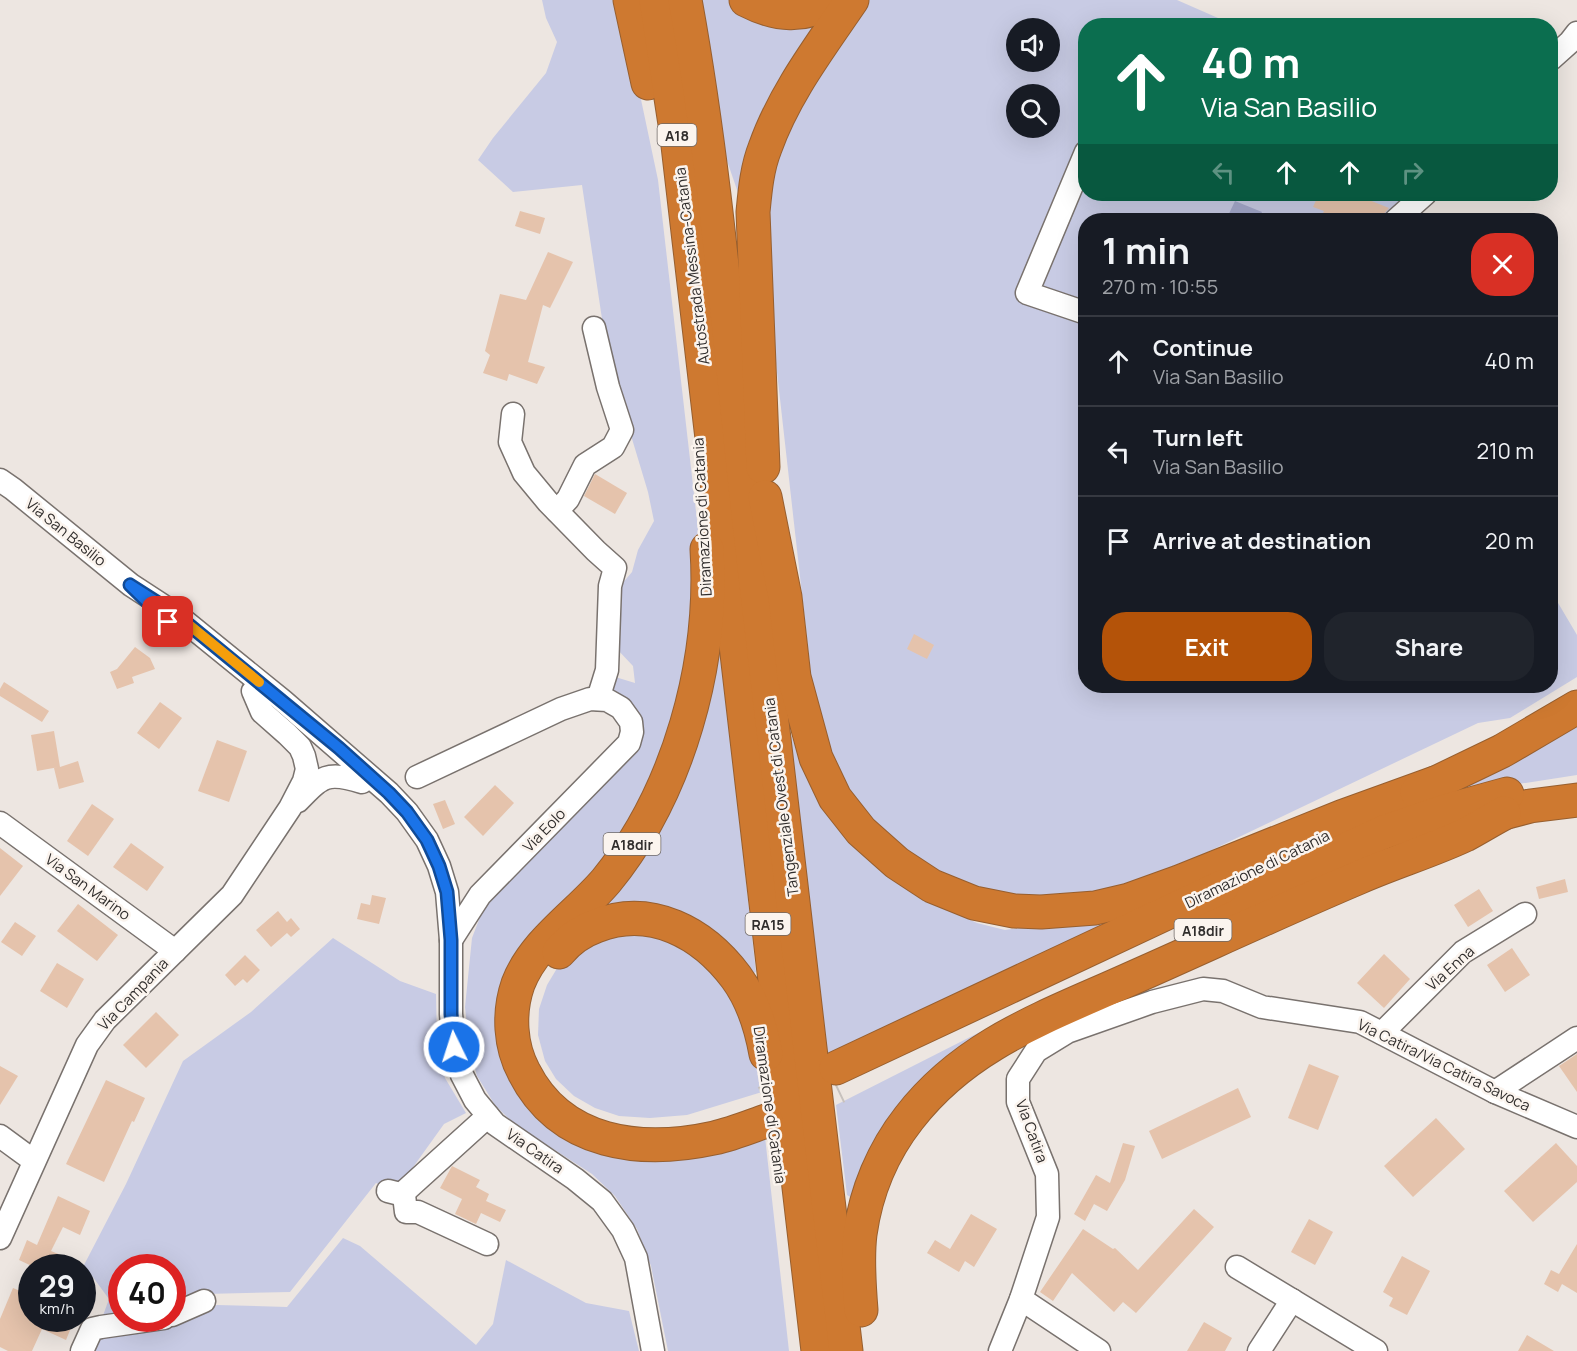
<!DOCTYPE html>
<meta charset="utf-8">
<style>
body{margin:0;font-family:Manrope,sans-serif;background:#20242c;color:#f1f3f6;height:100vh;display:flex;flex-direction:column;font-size:22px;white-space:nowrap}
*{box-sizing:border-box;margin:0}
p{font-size:20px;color:#9ea1a6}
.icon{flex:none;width:33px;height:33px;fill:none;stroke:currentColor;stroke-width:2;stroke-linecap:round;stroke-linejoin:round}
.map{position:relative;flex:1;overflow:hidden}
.sheet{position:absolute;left:1078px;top:213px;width:480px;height:480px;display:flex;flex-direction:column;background:#171b24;border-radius:24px;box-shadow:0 6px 24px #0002}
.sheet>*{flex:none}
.guide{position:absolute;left:1078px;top:18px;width:480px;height:183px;border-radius:24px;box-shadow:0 6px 24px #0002;background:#0b6e4f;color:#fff;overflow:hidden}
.buttons{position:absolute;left:1006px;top:18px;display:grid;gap:12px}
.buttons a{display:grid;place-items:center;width:54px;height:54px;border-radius:50%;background:#171b24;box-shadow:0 6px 24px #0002;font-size:30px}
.speed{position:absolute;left:18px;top:1254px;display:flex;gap:12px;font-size:30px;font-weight:700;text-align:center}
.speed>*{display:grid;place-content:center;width:78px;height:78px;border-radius:50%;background:#171b24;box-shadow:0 6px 24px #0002;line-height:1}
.speed small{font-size:15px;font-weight:400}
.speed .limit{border:9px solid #d22;background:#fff;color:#111}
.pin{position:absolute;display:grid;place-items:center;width:51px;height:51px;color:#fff;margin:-26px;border-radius:12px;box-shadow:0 3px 9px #0006}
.me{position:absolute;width:66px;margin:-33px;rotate:356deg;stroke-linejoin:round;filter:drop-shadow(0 0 4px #0008)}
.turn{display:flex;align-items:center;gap:21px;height:126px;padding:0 24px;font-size:27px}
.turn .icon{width:78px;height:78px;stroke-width:2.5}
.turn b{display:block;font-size:42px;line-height:51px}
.lanes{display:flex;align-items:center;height:57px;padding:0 24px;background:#0003;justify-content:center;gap:30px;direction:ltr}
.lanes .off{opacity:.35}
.round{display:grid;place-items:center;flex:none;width:63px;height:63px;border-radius:24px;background:#20242c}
.overview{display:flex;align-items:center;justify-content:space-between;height:102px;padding:0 24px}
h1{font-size:36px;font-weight:700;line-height:45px}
.primary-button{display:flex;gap:12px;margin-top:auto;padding:12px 24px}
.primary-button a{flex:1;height:69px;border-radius:24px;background:#b45309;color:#fff;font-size:24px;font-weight:700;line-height:69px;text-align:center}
.primary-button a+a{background:#20242c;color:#f1f3f6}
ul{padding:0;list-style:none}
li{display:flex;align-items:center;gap:18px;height:90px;padding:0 24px;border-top:2px solid #363941}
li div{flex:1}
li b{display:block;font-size:22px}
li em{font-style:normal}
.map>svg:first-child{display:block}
.green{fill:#c8cbe4;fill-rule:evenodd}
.water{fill:#a4a9cb}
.building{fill:#e5c3ac}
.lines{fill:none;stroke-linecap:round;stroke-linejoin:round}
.highway-tunnel{stroke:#c7c1bd;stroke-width:33;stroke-dasharray:33 16;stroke-linecap:butt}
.minor-casing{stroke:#79726e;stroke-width:25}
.highway-casing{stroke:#975f2f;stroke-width:35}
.minor{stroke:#fff;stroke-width:22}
.highway{stroke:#ce7930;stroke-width:33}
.route-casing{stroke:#114b97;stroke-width:15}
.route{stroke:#1a73e8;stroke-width:10}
.slow{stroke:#f59e0b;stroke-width:10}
.labels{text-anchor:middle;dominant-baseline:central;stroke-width:5;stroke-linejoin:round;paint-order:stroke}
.shield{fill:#fbf4ee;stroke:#6e6967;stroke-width:1.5}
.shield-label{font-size:14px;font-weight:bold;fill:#312e2d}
.street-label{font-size:15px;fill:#312e2d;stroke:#fbf4ee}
</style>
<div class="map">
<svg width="1577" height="1351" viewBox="0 0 1577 1351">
<rect width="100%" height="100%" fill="#ede6e1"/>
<g class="green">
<path d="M542,0H620L658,180L698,529L700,603L657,778L501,1024L569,1133L765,1137L789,1351H668L651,1266L637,1229L615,1196L592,1174L513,1123L495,1105L477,1076L469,1044L465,1007L472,938L482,912L494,893L630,754L609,690L612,676L635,683L633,666L616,648L621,585L632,572L638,550L654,521L648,492L608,359L582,185L513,192L478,160L493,138L546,73L557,42L546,18Z"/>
<path d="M697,0H731L821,16L743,207L726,158Z"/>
<path d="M865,0H1177L1234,25L1086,26V194H1416L1386,220H1086V686H1551V591L1577,635V677L1510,718L1478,723L1172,869L1124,885L1082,896L1005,898L937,877L863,816L831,762L812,683L762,239L777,141ZM1017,28H1050V62H1017ZM1017,94H1050V128H1017Z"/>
<path d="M717,619L756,972L748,976L702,932L577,924L618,883Z"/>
<path d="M1577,715V775L1414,800Z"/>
<path d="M789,730L800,758L839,828L864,856L893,880L922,897L977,923L1005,930L1134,911L828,1057Z"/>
<path d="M657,931L708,958L753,1040L762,1092L687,1115L650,1118L619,1116L595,1108L574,1096L556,1079L545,1061L538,1035L539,1009L547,985L559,965L601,933Z"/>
<path d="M333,938L400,981L436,994L437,1042L445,1078L466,1113L444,1124L396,1191L376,1183L290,1292L205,1294L173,1310L172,1268H122V1318L101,1321L109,1299L84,1265L126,1184L183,1061L251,1012Z"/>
<path d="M1035,1010L968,1049L855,1200L847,1195L836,1105L980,1032Z"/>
<path d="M343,1238L360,1246L476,1345L493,1324L506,1260L586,1303L629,1311L639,1351H93L101,1334L162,1327L217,1305L287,1307Z"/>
</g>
<path class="water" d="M1235,201L1262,212L1258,220H1226Z"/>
<g class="building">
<path d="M1319,194H1354L1389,208L1383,215V220H1320L1324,211L1313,207Z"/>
<path d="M520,211L545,218L540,234L515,226Z"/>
<path d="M548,252L573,262L550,308L543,305L528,362L545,367L537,384L509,374L507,381L483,373L490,355L485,351L500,294L526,300Z"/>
<path d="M595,474L627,493L615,514L584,496Z"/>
<path d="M914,634L934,645L927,659L907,649Z"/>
<path d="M135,647L150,658L155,669L132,677L134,683L117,689L110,672L117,669Z"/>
<path d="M4,682L49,711L42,722L0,696V689Z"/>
<path d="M160,702L182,718L159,749L137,733Z"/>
<path d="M54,731L60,767L78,761L84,782L59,789L54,768L59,767L37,771L31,735Z"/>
<path d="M217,740L247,751L229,802L198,791Z"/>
<path d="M495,785L514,803L483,836L464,817Z"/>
<path d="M445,800L455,824L443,829L433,804Z"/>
<path d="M92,804L114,819L88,856L67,841Z"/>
<path d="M131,843L164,867L147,891L113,867Z"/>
<path d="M0,848L23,866L0,896Z"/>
<path d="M1565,879L1568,892L1539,899L1536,887Z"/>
<path d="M1479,889L1493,911L1468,927L1454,905Z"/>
<path d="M372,895L386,898L379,924L357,919L361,903L370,905Z"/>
<path d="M78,904L118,935L97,961L57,931Z"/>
<path d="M278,911L287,922L291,918L300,929L291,937L287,933L271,947L256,930Z"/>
<path d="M15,922L36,936L22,956L1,942Z"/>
<path d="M1512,948L1530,975L1505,992L1487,965Z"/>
<path d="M1384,954L1410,979L1384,1008L1357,983Z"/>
<path d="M245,955L260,970L247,983L243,979L235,986L225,975Z"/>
<path d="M57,963L84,979L67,1008L40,991Z"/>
<path d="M156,1012L179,1035L146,1068L123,1045Z"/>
<path d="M1577,1054V1092L1559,1066Z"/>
<path d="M1309,1064L1339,1076L1318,1130L1288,1118Z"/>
<path d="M0,1066L18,1076L0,1105Z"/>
<path d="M106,1080L145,1098L134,1122L132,1121L104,1182L66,1164Z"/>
<path d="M1238,1088L1251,1117L1162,1159L1149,1131Z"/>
<path d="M1436,1118L1465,1149L1413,1197L1384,1166Z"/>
<path d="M1123,1143L1135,1146L1125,1180L1107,1211L1094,1204L1085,1221L1074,1214L1096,1175L1110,1183Z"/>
<path d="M1556,1143L1577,1166V1182L1533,1222L1504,1191Z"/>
<path d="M452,1166L480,1180L476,1187L489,1194L486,1201L506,1210L500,1222L481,1213L476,1224L455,1214L462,1199L440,1188Z"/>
<path d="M58,1196L90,1211L80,1235L63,1227L51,1251L66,1257L61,1268H36L19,1260L27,1240L37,1245Z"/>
<path d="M1194,1209L1214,1227L1136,1313L1123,1302L1114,1312L1072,1273L1053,1301L1040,1292L1083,1229L1113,1249L1115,1248L1138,1270Z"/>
<path d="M971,1214L997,1229L974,1267L965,1261L959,1272L927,1253L935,1240L950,1249Z"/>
<path d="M1309,1219L1333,1232L1315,1265L1291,1252Z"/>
<path d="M1577,1244V1293L1562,1284L1558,1292L1544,1284L1551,1270L1559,1274Z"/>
<path d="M1402,1256L1430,1271L1407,1315L1389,1306L1393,1298L1383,1292Z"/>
<path d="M13,1288L32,1296V1318H75L66,1340L42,1329L32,1351H8L0,1347V1319Z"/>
<path d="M1204,1322L1232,1338L1225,1351H1187Z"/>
<path d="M1527,1335L1554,1351H1518Z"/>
</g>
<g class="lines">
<g class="highway-tunnel">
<path d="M765,1102L812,1079"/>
<path d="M792,1109L838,1087"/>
</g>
<defs>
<g id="minor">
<path d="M1551,59L1570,42L1577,33"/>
<path d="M1086,152L1027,293L1086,313"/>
<path d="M1396,220L1425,194"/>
<path d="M513,414L510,442L524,473L548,502L596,551L615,568L610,586L607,670L598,699"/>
<path d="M0,480L13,489L131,585L177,615L283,701L389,793L407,812L427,840L439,866L447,892L451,940V1014L454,1047L462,1075L475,1100L495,1124L575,1179L602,1201L623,1230L636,1258L653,1351"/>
<path d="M557,511L568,499L585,465L613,447L622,430L608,387L594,328"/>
<path d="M417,777L561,709L590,699L607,700L621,708L631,722L632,732L629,743L480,895L451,940"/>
<path d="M298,801C322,776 327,771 362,782"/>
<path d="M0,823L175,951"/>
<path d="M1382,1033L1463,952L1525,914"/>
<path d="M1495,1092L1577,1038"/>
<path d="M0,1136L34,1161"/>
<path d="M388,1191L404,1195V1192L488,1116"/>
<path d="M404,1195L406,1212H418L487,1244"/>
<path d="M0,1238L87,1045L105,1020L232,895L290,808L304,781L307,769L304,756L300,747L287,734L262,712L253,691"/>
<path d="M1237,1267L1376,1351"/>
<path d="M1021,1299L1099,1351"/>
<path d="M172,1315L204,1301"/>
<path d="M82,1351L92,1329L101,1327L164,1318"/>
<path d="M1000,1351L1021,1299L1048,1217L1047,1174L1018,1102V1079L1036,1051L1067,1032L1152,1002L1203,989L1223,991L1262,1007L1360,1022L1495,1092L1577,1127"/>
<path d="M1259,1351L1292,1300"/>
</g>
<g id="highway">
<path d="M630,0L648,83"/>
<path d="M656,0L677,137L818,1351"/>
<path d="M685,0C718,181 731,366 752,550C781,817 815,1084 846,1351"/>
<path d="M746,0C777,16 803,18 834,0"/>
<path d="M763,467L753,212C755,191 757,168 765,148C784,94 820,47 852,0"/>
<path d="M765,497L785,597L794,677L816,758L835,798L861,831L897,863L932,886L974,903L1014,911L1041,912L1095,908L1129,900L1179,882L1341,817L1435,783"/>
<path d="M707,549C714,663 679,792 606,881C577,915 534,942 518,984C508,1013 510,1046 524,1072C561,1145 641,1154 714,1138C732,1134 749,1127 766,1121"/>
<path d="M1417,792L1502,751L1577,707"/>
<path d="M1484,818L1530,806L1577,800"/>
<path d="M1202,916L1384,832L1449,810L1507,794"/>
<path d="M559,952C568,941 582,931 596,926C651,904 703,933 736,977C753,1000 761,1026 766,1054"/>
<path d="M836,1068L1222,887"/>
<path d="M861,1310C859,1285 857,1258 860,1234C866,1192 883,1151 909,1118C966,1044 1046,1017 1128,980C1205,946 1282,910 1360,877C1394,862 1431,851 1465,835C1478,828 1491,820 1504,813"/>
</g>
</defs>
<use href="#minor" class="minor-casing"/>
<use href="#highway" class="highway-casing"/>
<use href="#minor" class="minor"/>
<use href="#highway" class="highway"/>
</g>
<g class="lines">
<defs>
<path id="route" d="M168,622L130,585L177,615L339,748L389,793L407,812L427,840L439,866L447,892L451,940V1014L454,1047"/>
</defs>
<use href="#route" class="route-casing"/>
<use href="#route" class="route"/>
<path class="slow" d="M156,601L177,615L259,682"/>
</g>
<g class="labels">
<g class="shield">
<rect x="657.5" y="124" width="39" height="22" rx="4.5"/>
<rect x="603.5" y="833" width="57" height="22" rx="4.5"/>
<rect x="745.5" y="913" width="45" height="22" rx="4.5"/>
<rect x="1174.5" y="919" width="57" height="22" rx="4.5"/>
</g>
<g class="shield-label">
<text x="677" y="135">A18</text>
<text x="632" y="844">A18dir</text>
<text x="768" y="924">RA15</text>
<text x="1203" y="930">A18dir</text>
</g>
<g class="street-label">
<text transform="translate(692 266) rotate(-97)">Autostrada Messina-Catania</text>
<text transform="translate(702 517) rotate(-93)">Diramazione di Catania</text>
<text transform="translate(66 532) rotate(39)">Via San Basilio</text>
<text transform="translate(781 797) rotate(-97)">Tangenziale Ovest di Catania</text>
<text transform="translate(544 830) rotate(-46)">Via Eolo</text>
<text transform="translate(1257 869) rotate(-26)">Diramazione di Catania</text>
<text transform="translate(88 887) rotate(36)">Via San Marino</text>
<text transform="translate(1450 968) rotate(-42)">Via Enna</text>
<text transform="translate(133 994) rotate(-46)">Via Campania</text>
<text transform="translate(1444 1065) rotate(26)">Via Catira/Via Catira Savoca</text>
<text transform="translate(770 1105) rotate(82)">Diramazione di Catania</text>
<text transform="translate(1032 1131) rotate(70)">Via Catira</text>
<text transform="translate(535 1151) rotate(35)">Via Catira</text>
</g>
</g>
</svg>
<div class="buttons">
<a><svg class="icon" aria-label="sound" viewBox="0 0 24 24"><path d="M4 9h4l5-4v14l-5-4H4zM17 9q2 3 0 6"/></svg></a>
<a><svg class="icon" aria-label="search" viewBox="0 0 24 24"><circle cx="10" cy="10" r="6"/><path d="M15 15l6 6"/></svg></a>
</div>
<div class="speed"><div>29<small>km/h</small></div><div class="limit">40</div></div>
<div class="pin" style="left:168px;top:622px;background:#d93025"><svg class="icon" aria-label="arrive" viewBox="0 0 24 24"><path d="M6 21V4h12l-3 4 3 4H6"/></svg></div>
<svg class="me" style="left:454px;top:1047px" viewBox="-20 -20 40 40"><circle r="17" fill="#1a73e8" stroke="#fff" stroke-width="3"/><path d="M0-11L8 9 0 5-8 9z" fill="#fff"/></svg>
<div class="guide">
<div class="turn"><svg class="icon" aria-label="ahead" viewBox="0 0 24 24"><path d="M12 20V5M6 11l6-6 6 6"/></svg><div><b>40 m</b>Via San Basilio</div></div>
<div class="lanes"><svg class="icon off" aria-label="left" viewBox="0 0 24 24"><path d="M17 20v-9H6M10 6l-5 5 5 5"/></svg><svg class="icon" aria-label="ahead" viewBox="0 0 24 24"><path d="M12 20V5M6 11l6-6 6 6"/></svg><svg class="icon" aria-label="ahead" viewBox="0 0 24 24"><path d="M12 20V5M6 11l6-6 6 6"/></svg><svg class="icon off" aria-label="right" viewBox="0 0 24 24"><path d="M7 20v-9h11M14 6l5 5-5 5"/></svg></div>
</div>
<section class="sheet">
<div class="overview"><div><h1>1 min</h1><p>270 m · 10:55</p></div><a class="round" style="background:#d93025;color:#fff"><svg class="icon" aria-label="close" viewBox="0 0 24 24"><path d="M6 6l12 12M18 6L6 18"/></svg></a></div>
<ul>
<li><svg class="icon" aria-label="ahead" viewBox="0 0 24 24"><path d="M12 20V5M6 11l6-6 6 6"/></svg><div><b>Continue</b><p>Via San Basilio</p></div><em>40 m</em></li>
<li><svg class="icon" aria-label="left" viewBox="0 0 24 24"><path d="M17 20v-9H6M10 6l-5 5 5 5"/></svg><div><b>Turn left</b><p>Via San Basilio</p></div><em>210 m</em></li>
<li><svg class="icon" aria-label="arrive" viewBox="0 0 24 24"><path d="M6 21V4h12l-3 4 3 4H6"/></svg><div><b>Arrive at destination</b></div><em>20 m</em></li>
</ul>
<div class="primary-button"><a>Exit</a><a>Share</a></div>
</section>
</div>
